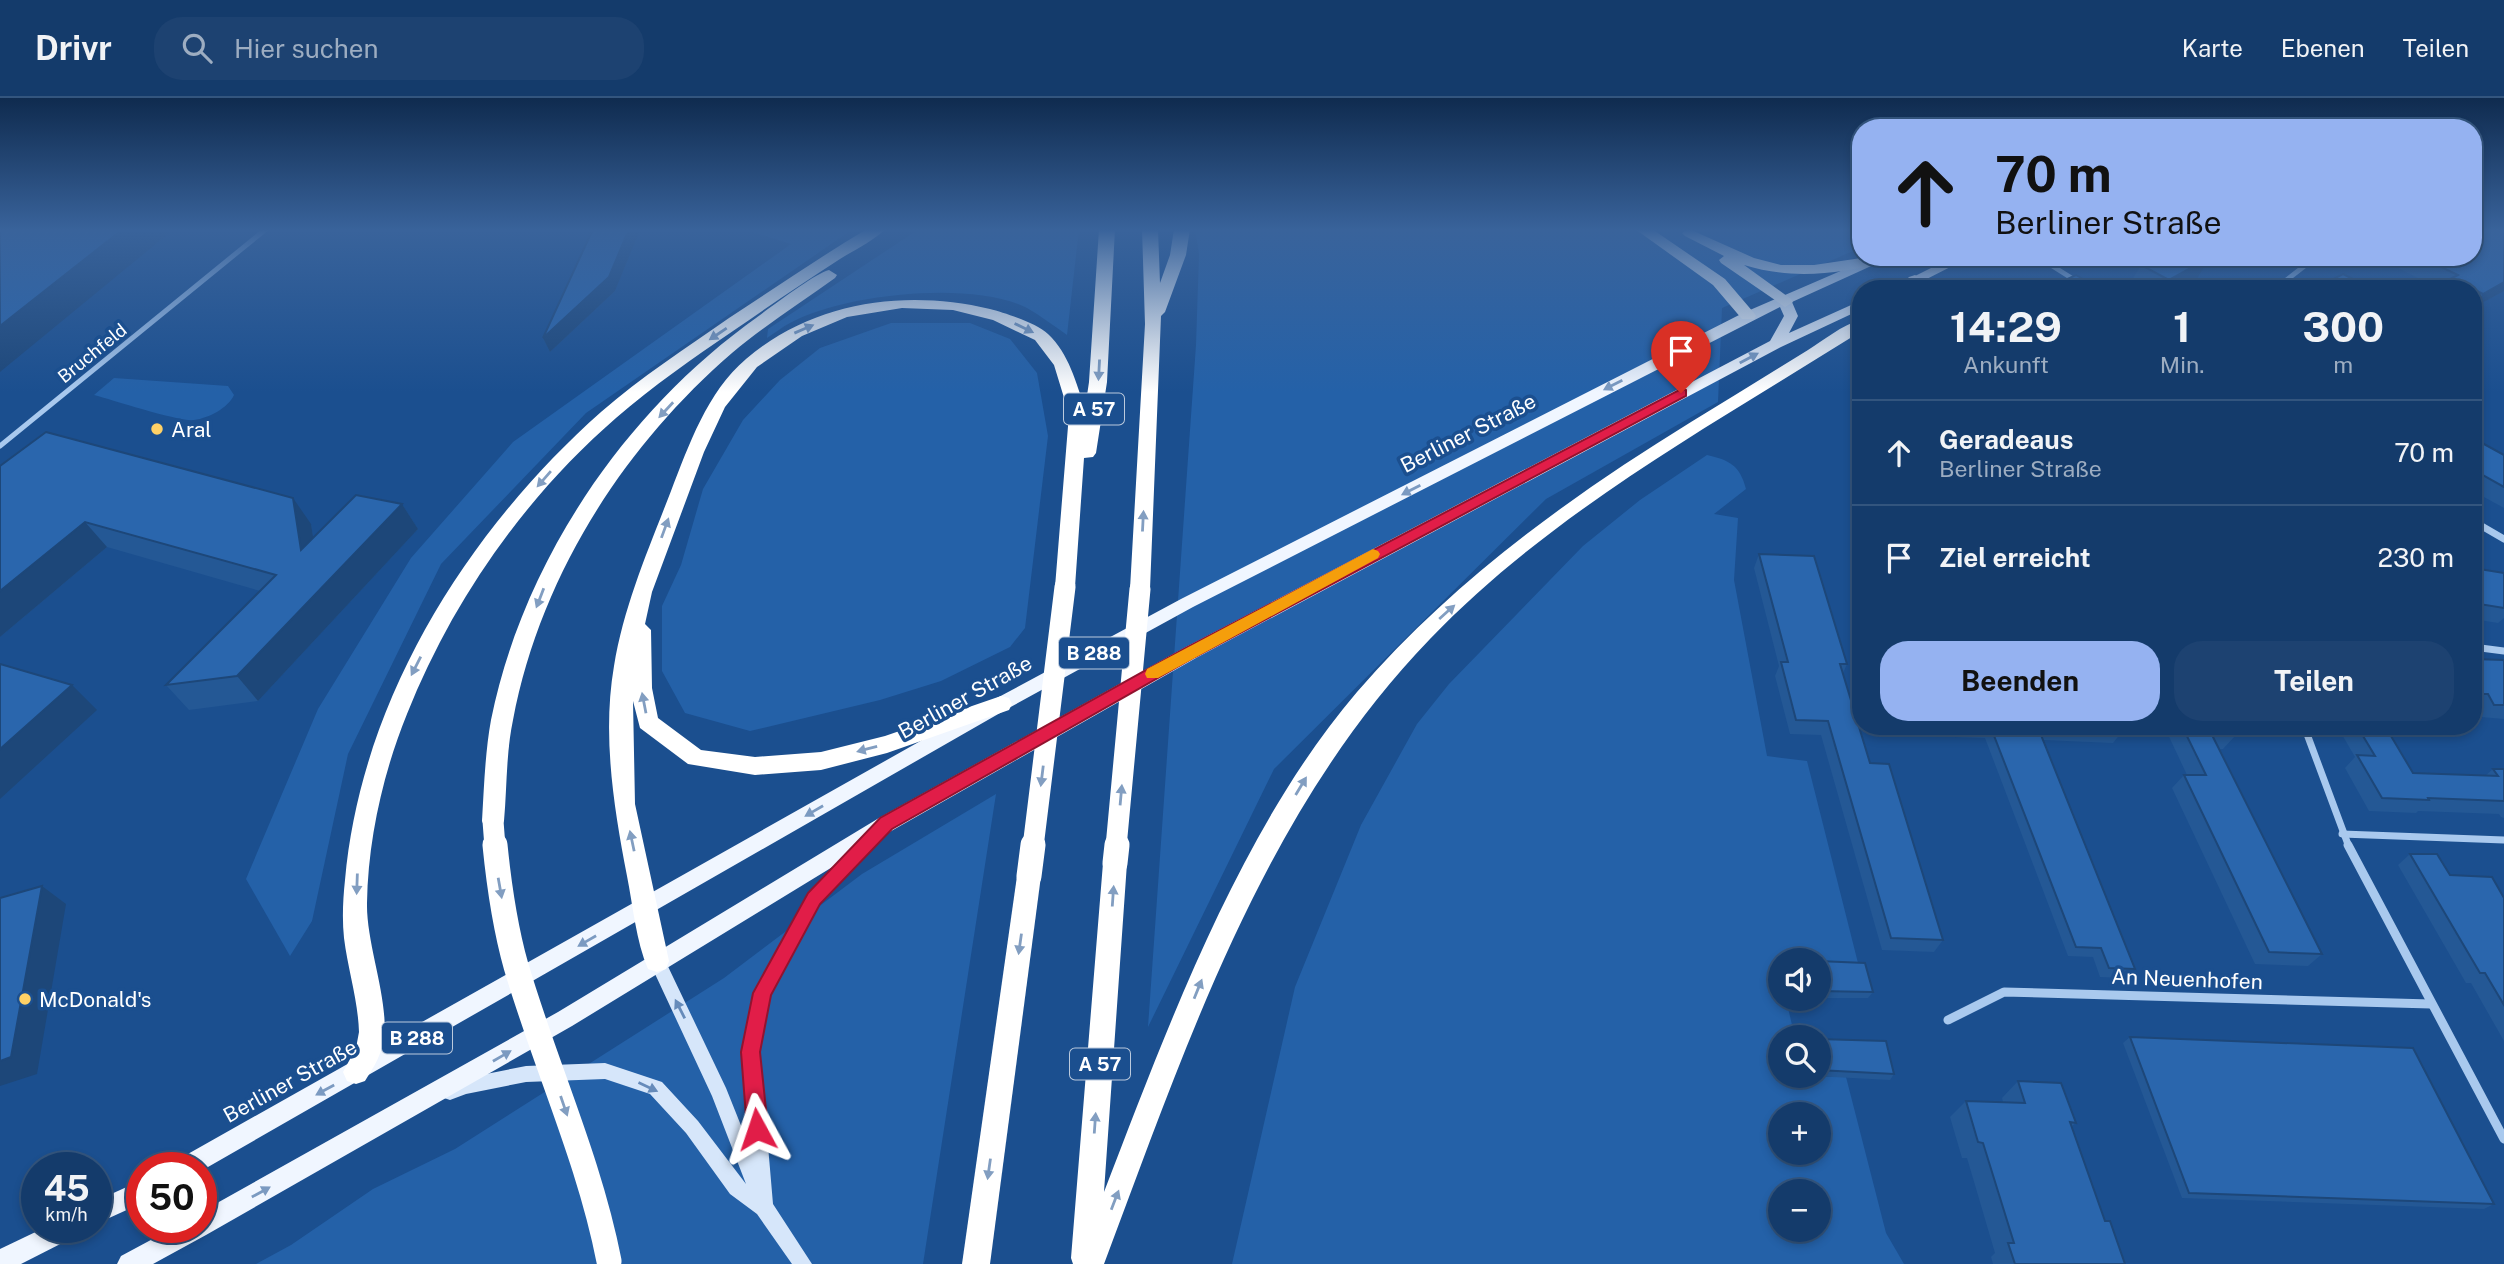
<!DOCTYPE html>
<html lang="de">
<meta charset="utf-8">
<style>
body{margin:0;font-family:"Public Sans",sans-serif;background:#1d4271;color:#f1f3f6;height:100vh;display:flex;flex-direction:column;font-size:26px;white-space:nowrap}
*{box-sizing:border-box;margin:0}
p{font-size:23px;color:#9dadc1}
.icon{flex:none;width:38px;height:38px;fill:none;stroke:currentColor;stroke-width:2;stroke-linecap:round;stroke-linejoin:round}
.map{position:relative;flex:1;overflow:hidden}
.details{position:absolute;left:1852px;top:182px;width:630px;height:455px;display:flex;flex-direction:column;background:#143b6b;border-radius:28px;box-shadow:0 4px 10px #0003,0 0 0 2px #33557e}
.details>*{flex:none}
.hud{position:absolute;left:1852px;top:21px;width:630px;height:147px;border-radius:28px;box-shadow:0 4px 10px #0003,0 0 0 2px #33557e;background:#95b2f1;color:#111;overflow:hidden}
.fabs{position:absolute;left:1768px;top:850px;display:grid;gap:14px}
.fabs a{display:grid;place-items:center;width:63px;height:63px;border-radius:50%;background:#143b6b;box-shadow:0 4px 10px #0003,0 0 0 2px #33557e;font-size:35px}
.speed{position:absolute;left:21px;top:1054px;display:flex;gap:14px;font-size:35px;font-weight:700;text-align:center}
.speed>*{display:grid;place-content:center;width:91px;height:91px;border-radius:50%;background:#143b6b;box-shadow:0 4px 10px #0003,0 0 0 2px #33557e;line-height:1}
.speed small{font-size:18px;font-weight:400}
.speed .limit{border:10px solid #d22;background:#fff;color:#111}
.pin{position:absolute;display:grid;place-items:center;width:60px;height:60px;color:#fff;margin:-72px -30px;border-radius:50% 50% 50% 0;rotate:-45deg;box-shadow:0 0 7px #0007}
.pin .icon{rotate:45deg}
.me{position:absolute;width:77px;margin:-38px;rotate:355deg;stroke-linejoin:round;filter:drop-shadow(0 0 5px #0008)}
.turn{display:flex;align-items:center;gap:24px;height:147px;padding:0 28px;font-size:32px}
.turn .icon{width:91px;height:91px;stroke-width:2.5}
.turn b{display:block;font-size:49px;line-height:60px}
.eta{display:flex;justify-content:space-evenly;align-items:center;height:119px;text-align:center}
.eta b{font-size:42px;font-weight:700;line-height:49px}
.button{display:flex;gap:14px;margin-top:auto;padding:14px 28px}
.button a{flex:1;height:80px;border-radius:28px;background:#95b2f1;color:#111;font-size:28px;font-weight:700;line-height:80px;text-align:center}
.button a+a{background:#1d4271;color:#f1f3f6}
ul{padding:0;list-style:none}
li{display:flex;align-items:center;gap:21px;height:105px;padding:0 28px;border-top:2px solid #33557e}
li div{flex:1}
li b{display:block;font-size:26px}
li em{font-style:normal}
header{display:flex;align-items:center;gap:42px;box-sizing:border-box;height:98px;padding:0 35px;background:#143b6b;border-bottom:2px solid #33557e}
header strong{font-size:33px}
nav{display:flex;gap:38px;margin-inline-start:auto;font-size:24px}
.search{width:490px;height:63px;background:#1d4271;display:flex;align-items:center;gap:18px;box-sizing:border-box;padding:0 24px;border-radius:28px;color:#9dadc1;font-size:26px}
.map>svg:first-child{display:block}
.green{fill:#2461a8;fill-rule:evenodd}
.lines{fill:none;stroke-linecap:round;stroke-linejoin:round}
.street-far2{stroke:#a9c9ee;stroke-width:5}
.street-far1{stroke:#a9c9ee;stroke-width:7}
.street{stroke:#a9c9ee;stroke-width:9}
.secondary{fill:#d6e6fa;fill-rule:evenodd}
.primary{fill:#f0f6ff;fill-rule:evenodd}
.highway{fill:#fff;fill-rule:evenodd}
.highway-bridge-far1{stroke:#fff;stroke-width:21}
.highway-bridge{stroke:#fff;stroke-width:25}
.wall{fill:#245895}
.shaded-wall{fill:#1d4779}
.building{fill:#2a66ad;stroke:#1d4779;stroke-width:2}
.oneway{fill:#829ec1}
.oneway2{fill:#7b9ac1}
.oneway3{fill:#668bba}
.route{fill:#e11d48;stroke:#92132f;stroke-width:2}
.slow{fill:#f59e0b}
.poi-dot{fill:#ffd166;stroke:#1b4f8f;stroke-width:2.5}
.labels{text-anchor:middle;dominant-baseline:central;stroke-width:7;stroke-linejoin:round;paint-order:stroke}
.far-street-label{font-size:18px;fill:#fff;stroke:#1b4f8f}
.shield{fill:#1b4f8f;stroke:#bbcadd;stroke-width:2}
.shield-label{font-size:19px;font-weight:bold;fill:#fff}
.poi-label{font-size:21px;fill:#fff;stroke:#1b4f8f;text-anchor:start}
.street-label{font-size:21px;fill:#fff;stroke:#1b4f8f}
</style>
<header>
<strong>Drivr</strong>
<div class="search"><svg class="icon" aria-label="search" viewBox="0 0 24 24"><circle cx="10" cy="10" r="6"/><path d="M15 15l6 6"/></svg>Hier suchen</div>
<nav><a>Karte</a><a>Ebenen</a><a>Teilen</a></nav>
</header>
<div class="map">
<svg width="2504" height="1166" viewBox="0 0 2504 1166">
<rect width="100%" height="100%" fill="#1b4f8f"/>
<g class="green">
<path d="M742,131H853L586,315L441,466L348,656L312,823L290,858L246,781L318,611L411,460L513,344L791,146Z"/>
<path d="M919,131H1079L1067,237C1054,228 1041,218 1027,210C972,182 843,196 790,225C782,229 775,235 767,240L768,231Z"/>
<path d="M1195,131H1860V150L1722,210L1718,304L1546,401L1274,671L1148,929L1196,247L1199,156Z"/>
<path d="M891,225H970L1010,241L1037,275L1048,338L1025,530L1010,549L941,583L880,602L750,633L685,615L662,573V508L681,467L703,391L743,322L780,282L820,250Z"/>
<path d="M114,280L228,288L234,297C228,310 209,320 194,322C179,324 113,302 94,297Z"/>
<path d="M1707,357C1729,362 1740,367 1746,391L1714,416L1738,420L1734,482L1767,658L1807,663L1859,869H1818V863H1780V901H1786L1795,940H1780V978L1846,979L1886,1135L1904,1166H1232L1295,889L1361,727L1417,626L1449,586L1583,448L1640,402ZM1780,1017H1818V1055H1780ZM1780,1094H1818V1132H1780Z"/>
<path d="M996,696L923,1166H256L291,1147L373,1091L455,1051L724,880L862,776Z"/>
</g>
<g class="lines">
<g class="street-far2">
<path d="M2046,164L2089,191"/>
<path d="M2275,191L2316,159"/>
<path d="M0,348L266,131"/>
</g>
<g class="street-far1">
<path d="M2473,423L2504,441"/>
<path d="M2473,549L2504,553"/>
<path d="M2304,628L2349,749"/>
<path d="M2342,736L2504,742"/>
</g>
<g class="street">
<path d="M2348,747L2504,1041"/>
<path d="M1948,922L2004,894L2431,906"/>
</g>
<path class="secondary" d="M873,733L878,734L881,739L878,744L820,805L770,896L760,954L773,1106L812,1166H792L757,1116L730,1096L686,1035L650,996L605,981L526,984L466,996L450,1002L444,1000L441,994L444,988L466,980L526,968L605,965L662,984L698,1023L746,1086L712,998L649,863L651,858L657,856L663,858L726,990L750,1050L742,954L754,895L808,795L868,734Z"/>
<g class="primary">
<path d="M1873,159H1891L1792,204L1798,218L1789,235L1860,203V212L1781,249L1196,560L893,732L572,928L206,1137L153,1166H117L121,1158L175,1129H201V1114L558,914L879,720L1184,550L1770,243L1784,218L1780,209L1193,509L1007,611L201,1073V1069H176L179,1061L995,601L1181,501L1743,215Z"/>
<path d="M1953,159H1970L1907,191H1889Z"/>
<path d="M142,1082V1105L96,1126V1103Z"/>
<path d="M46,1129H82L78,1137L21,1166H0V1151Z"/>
</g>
<g class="highway">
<path d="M867,131H885C874,143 854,152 840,161C804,184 768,209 733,233C693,260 653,288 616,320C524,400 452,503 407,616C383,675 368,742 367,805C366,849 393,911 382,949C379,961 372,972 365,983L356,986L347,983L343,974L356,950L359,934C358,902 348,872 344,840C342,821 343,801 345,782C361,601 468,432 601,314C641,279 686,250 729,220C775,190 820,159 867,131Z"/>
<path d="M1099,131H1115L1107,284L1096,355L1093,359L1084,360L1075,489L1072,494H1058L1055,489L1069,316L1054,267L1035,242L993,222L953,212L902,210L847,219L802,238L757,269L725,309L704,354L652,494L645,526L651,532L652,590L658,620L701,652L755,659L821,654L885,638L1001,598L1009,600L1012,606L1009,612L887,655L821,672L755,677L688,666L640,630L633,603L635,706L669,863L666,871L657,874L648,871C636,843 633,808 627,778C614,710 602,638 614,568C624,507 649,450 671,393C689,347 707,294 746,261C814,203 906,191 990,211C1005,215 1037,225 1048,236C1069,256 1076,284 1085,311L1089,284Z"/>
<path d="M1142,131H1158L1160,185L1170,157L1174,131H1190L1186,157L1165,214L1161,218L1150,491L1147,496L1140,498L1133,496L1130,491L1145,226Z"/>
<path d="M1635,131H1652L1725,181L1754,215L1756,218L1754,221H1742L1713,187Z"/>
<path d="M1689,131L1754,160L1781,167H1814L1868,159L1889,161L1887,164C1838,176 1792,182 1744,167L1791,201L1793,204L1785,209L1721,165L1719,162L1724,158L1685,138L1682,135Z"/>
<path d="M829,172L837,177L835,180C800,205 764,228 732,255C622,350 540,480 513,622C506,655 507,690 504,723L501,730L493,732L485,730L482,723C484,690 485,655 491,622C522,468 619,322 745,228C762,216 813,176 829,172Z"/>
<path d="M1915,177L1923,182L1915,191H1897L1909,179Z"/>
<path d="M1860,222V234C1712,327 1552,414 1430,541C1263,714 1187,946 1104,1166H1073L1071,1160L1103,765L1107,758L1115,755L1123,758L1127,765L1104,1094C1168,928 1240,731 1357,594C1452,484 1568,400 1691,324C1730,300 1769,276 1808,252C1824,242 1842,227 1860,222Z"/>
<path d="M1029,768L1037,771L1041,778L990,1166H962L1017,778L1021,771Z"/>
</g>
<g class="highway-bridge-far1">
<path d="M493,723L495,749"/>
<path d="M1033,749L1065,489"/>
<path d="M1116,749L1140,491"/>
</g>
<g class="highway-bridge">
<path d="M495,747C499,787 505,829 516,868C545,967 589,1061 609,1163"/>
<path d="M1115,765L1117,747"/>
<path d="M1029,778L1033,747"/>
</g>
</g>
<g class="wall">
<path d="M593,131H661V132H640L615,193L550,254L543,240Z"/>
<path d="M2504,131V193L2473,210V191H2440L2376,159H2473Z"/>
<path d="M2153,159H2208L2197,181L2179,191H2135L2129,187L2141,167L2154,160Z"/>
<path d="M46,334L311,426L313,439L402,406L418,431L258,603L189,612L166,587L260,493L107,449L0,539Z"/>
<path d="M2473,340L2504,357V410L2473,393Z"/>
<path d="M1759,456L1847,566L1843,575L1870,665L1943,842L1934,854L1882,852L1821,637L1790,636L1775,578L1779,568L1754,470Z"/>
<path d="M2473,470L2504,475V520L2498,525L2473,521Z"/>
<path d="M2473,561L2504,563V621L2481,619L2474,609H2473Z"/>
<path d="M1907,628H2118L2121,635L2113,645L2043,642L2135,871L2126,880L2100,879L2093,859L2068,858L1985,640L1955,639L1954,635L1908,633Z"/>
<path d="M2164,628H2230L2235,638L2223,651H2220L2322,856L2308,868L2255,866L2172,690L2184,677H2187Z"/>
<path d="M2337,628H2417L2410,635L2389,634L2413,675L2485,678L2493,671H2504V720L2501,719L2499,716L2418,713L2416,715L2369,713L2345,670L2355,659Z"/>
<path d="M2410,756L2450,777L2504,800V943L2471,885H2466L2398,767Z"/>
<path d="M1818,863L1873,894L1868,900H1818Z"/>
<path d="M2130,939L2494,1106L2484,1111L2182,1100L2123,945Z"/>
<path d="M1818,941L1894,976L1890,982L1814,978H1818Z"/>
<path d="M2018,983L2076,1025L2072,1028L2105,1123L2125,1166H1993L1991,1159L1995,1155L1967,1060H1962L1950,1019L1966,1003L2003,1004L2002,1000Z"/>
</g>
<g class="shaded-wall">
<path d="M123,131H174L0,274V228Z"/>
<path d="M629,131H640V132L615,193L550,254L543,240Z"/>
<path d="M2209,160L2197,181L2179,191H2164L2169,182Z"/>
<path d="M2504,184V193L2473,210L2483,196Z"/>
<path d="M293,400L311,426L319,477L301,452Z"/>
<path d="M402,406L418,431L258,603L237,578Z"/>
<path d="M85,424L107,449L0,539V493Z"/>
<path d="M72,587L97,612L0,701V651Z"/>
<path d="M42,788L66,806L37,976L0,988V963Z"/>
</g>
<g class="building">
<path d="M0,131H123L0,228Z"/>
<path d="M593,131H629L609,179L543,240Z"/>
<path d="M2473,131H2504V184L2483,196L2452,180L2458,177L2420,159H2473Z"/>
<path d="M2155,159H2208L2209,160L2169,182L2141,167Z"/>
<path d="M2343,176L2371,190L2314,191Z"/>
<path d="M2076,177L2100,191H2053L2049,189Z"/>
<path d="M46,334L293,400L301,452L356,397L402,406L237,578L166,587L276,477L85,424L0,493V368Z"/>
<path d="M2473,340L2504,357V389L2479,375L2473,379Z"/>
<path d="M1759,456L1814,458L1847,566H1840L1870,665L1889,666L1943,842L1891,840L1828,623L1796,622L1781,564H1788Z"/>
<path d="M2473,470L2504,475V510L2473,505Z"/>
<path d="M2473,561L2503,562L2504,563V607H2494L2488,596H2473Z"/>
<path d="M0,566L72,587L0,651Z"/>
<path d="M1961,628H2118L2121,635L2039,632L2135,871L2109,870L2101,850L2076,849L1991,630L1962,629Z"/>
<path d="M2182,628H2230L2235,638L2212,637L2322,856L2269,854L2184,677H2206Z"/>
<path d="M2357,628H2385L2413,675L2498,678L2493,671H2504V703L2428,700L2429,702L2382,700L2357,657L2375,658Z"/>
<path d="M2410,756H2437L2450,777L2492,779L2504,800V907L2485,875H2480Z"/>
<path d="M42,788L11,959L0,963V800Z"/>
<path d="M1818,863L1865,865L1873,894L1818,893Z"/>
<path d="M2130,939L2413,950L2494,1106L2189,1095Z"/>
<path d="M1818,941L1886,943L1894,976L1818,972Z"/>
<path d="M2018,983L2061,985L2076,1025L2070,1024L2105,1123H2110L2125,1166H2015L2008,1145H2014L1983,1045L1978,1044L1966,1003L2025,1005Z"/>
</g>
<defs><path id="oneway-solid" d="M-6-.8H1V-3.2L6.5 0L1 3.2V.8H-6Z" transform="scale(1.75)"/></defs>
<g class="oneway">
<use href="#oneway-solid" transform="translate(1024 230) rotate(26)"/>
<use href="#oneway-solid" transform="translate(804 231) rotate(-23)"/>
<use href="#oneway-solid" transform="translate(718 236) rotate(146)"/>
<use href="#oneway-solid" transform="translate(1099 272) rotate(93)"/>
<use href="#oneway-solid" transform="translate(666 312) rotate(133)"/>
<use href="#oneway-solid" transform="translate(544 381) rotate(131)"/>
<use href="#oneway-solid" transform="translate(1143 423) rotate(-87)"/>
<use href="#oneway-solid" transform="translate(665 430) rotate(-70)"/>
<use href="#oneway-solid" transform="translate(540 500) rotate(111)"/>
<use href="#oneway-solid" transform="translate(1447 514) rotate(-42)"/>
<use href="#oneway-solid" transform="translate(416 568) rotate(117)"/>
<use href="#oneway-solid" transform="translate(644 605) rotate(-101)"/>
<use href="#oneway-solid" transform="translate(867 651) rotate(165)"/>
<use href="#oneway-solid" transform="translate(1042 678) rotate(97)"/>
<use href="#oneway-solid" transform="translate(1301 688) rotate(-59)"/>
<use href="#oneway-solid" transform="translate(1121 697) rotate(-85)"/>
<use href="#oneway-solid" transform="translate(632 743) rotate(-102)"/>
<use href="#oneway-solid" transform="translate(357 786) rotate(92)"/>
<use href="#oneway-solid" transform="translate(500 790) rotate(80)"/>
<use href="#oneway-solid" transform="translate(1113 798) rotate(-86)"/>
<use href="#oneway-solid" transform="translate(1020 846) rotate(98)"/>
<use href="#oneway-solid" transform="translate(1198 891) rotate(-68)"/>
<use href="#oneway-solid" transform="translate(564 1008) rotate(71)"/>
<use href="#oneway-solid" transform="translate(1095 1025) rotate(-86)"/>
<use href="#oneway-solid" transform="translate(989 1071) rotate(98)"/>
<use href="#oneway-solid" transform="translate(1115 1102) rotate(-69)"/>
</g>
<g class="oneway2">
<use href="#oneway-solid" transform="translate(1749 260) rotate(-28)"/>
<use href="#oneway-solid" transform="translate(1613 287) rotate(153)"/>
<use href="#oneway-solid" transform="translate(1411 392) rotate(153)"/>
<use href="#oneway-solid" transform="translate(814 713) rotate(150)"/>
<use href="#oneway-solid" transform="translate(587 843) rotate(150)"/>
<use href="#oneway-solid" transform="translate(502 958) rotate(-30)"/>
<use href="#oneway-solid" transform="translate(325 992) rotate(151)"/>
<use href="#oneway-solid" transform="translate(261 1094) rotate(-29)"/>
</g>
<g class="oneway3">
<use href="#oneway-solid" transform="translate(680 911) rotate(-117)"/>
<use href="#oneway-solid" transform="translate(648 989) rotate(25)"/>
</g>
<linearGradient id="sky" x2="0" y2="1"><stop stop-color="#0f2b4f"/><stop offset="0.45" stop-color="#39639b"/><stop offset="1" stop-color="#39639b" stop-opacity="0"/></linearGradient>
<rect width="2504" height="294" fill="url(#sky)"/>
<path class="route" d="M1681,291L1686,292V298L1195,559L892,731L820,806L771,897L760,954L768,1031L765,1038L757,1041L750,1038L747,1031L741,954L753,895L808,795L880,720L1184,551Z"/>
<path class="slow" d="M1373,451L1378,453L1380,456L1378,460L1158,580H1147L1145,576L1147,571Z"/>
<g class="poi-dot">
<circle cx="157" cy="331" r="7"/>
<circle cx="25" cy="901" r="7"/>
</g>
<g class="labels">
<g class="far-street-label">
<text transform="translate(92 255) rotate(-39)">Bruchfeld</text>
</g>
<g class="shield">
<rect x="1064" y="295.5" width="60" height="31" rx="5"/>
<rect x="1059" y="539.5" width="70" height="31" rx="5"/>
<rect x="382" y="924.5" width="70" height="31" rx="5"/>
<rect x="1070" y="950.5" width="60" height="31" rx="5"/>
</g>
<g class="shield-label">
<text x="1094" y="311">A 57</text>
<text x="1094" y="555">B 288</text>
<text x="417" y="940">B 288</text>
<text x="1100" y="966">A 57</text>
</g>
<g class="poi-label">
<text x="171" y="331">Aral</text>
<text x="39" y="901">McDonald's</text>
</g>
<g class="street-label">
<text transform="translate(1468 335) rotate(-27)">Berliner Straße</text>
<text transform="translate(965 599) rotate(-29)">Berliner Straße</text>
<text transform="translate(2187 881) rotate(2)">An Neuenhofen</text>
<text transform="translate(290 983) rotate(-29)">Berliner Straße</text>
</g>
</g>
</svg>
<div class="fabs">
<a><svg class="icon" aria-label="sound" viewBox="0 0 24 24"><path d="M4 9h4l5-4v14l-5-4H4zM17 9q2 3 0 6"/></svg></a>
<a><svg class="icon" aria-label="search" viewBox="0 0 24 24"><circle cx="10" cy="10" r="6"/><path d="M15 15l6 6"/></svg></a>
<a>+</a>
<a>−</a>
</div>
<div class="speed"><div>45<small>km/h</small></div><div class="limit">50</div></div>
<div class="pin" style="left:1681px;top:295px;background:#d93025"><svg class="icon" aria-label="arrive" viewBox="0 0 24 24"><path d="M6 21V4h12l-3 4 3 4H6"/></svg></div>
<svg class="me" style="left:757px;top:1031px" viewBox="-20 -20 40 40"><path d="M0-17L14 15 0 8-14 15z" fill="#e11d48" stroke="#fff" stroke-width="4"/></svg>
<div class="hud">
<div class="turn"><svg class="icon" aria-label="ahead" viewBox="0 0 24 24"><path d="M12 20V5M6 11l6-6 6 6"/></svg><div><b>70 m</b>Berliner Straße</div></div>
</div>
<section class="details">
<div class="eta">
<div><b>14:29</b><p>Ankunft</p></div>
<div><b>1</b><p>Min.</p></div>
<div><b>300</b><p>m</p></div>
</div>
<ul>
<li><svg class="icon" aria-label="ahead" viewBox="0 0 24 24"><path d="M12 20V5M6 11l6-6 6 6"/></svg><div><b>Geradeaus</b><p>Berliner Straße</p></div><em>70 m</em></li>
<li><svg class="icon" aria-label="arrive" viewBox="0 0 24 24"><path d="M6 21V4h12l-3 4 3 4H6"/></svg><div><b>Ziel erreicht</b></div><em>230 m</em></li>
</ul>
<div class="button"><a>Beenden</a><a>Teilen</a></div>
</section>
</div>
